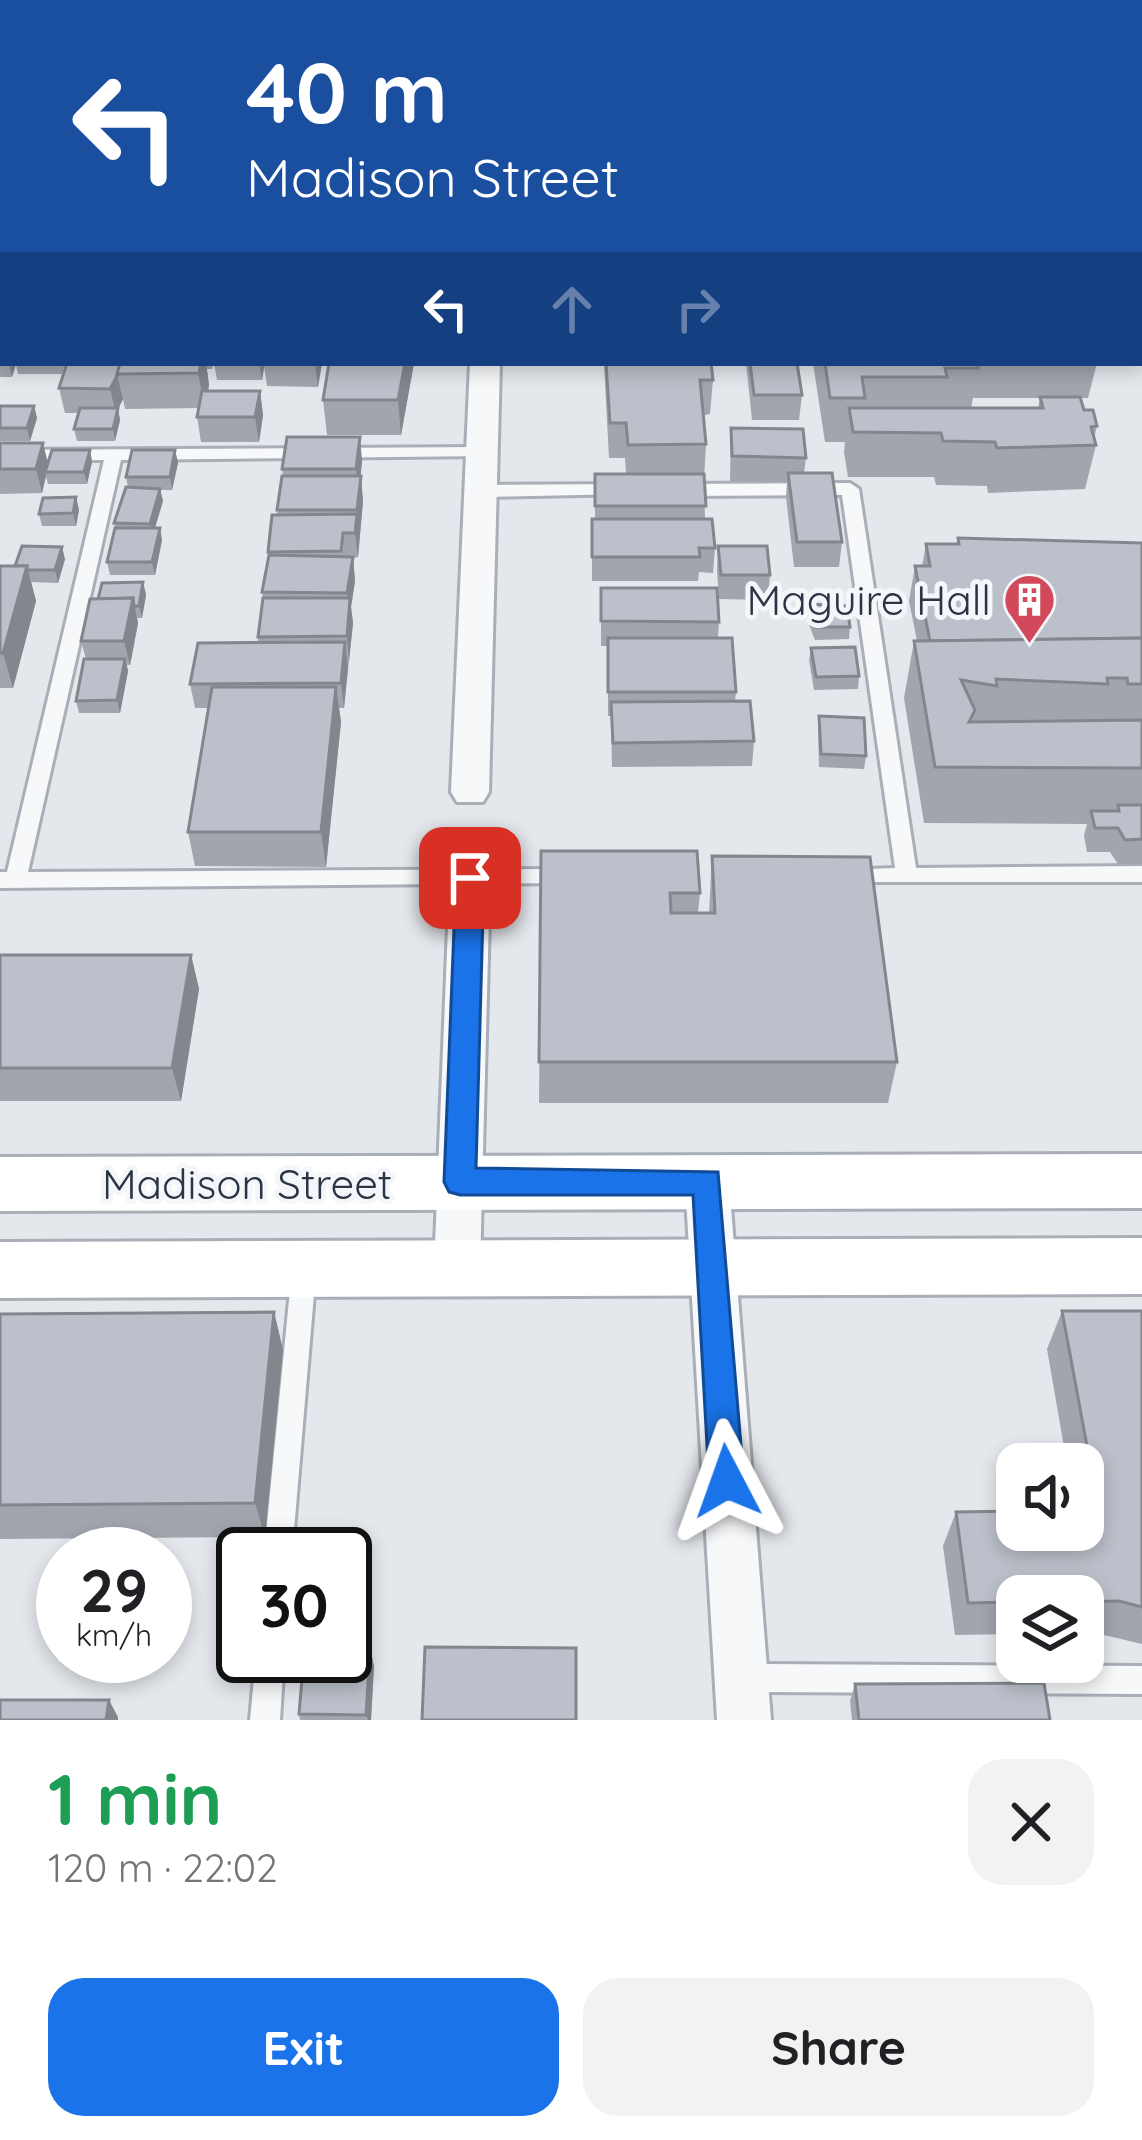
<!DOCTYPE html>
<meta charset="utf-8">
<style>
body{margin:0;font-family:Quicksand,sans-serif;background:#f2f2f2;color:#202124;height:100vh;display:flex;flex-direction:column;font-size:45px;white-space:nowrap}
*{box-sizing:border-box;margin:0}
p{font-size:39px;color:#757577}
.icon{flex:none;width:66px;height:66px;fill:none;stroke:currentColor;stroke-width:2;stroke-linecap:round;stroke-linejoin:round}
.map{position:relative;height:1720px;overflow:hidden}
.panel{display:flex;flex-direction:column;background:#fff;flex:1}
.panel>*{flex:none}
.hud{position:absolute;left:0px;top:0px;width:1143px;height:366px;box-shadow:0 6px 18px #0003;background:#1a4fa0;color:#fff;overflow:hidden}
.buttons{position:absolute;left:996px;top:1443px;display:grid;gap:24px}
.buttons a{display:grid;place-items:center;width:108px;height:108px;border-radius:24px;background:#fff;box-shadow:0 6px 18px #0003;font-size:60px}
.speed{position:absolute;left:36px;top:1527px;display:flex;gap:24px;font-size:60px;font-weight:700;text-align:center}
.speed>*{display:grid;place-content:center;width:156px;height:156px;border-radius:50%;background:#fff;box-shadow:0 6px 18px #0003;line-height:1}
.speed small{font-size:30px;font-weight:400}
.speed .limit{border:6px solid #111;border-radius:18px;background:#fff;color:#111}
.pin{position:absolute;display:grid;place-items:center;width:102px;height:102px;color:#fff;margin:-51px;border-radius:24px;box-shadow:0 6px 18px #0006}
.me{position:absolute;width:132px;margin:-66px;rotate:356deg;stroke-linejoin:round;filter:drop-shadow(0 0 9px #0008)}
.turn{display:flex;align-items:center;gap:42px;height:252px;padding:0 48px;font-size:54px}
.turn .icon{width:156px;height:156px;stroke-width:2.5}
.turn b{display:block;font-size:84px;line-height:102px}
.lanes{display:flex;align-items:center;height:114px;padding:0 48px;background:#0003;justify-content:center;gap:60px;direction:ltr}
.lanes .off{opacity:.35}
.round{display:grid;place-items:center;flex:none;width:126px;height:126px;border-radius:36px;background:#f2f2f2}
.overview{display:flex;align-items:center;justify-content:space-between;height:204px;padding:0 48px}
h1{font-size:72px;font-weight:700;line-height:90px;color:#1e9e55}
.action{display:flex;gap:24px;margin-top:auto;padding:24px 48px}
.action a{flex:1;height:138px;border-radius:36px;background:#1a73e8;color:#fff;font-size:48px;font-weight:700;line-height:138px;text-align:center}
.action a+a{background:#f2f2f2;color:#202124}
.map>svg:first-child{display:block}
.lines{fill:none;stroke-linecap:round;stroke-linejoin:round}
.service-casing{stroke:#a9aeb7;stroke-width:6}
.minor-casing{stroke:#a9aeb7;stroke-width:6}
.tertiary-casing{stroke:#a9aeb7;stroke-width:6}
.secondary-casing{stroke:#a9aeb7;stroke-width:6}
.service{fill:#f7f8fa;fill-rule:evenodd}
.minor{fill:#f7f8fa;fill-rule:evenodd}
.tertiary{fill:#f7f8fa;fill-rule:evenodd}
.secondary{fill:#fff;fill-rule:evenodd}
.wall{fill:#a1a5ae;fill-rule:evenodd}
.shaded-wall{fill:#83868d}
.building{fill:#bbc0ca;stroke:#83868d;stroke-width:3}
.route{fill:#1a73e8;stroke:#114b97;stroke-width:3}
.labels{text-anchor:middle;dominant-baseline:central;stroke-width:10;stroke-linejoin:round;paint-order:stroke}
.poi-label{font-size:42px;fill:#2b3445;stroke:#f4f6f9;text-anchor:end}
.street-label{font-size:42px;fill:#2b3445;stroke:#f4f6f9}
</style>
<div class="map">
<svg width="1142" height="1720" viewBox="0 0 1142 1720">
<rect width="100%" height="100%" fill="#e4e7ec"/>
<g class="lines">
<defs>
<g id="service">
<rect x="215" y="0" width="12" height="3"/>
<rect x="765" y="0" width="12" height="3"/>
<rect x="1140" y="119" width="2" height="8"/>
<path d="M482,447L488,448V456L121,460L28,872L565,869L572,871L576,877L572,883L0,888V872H7L104,460H0V450Z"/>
<path d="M850,483L859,489L916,868L1142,866V882H842L838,876L842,870L895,868L842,495L677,496L668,490L677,484Z"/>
<path d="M622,484L628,486V494L481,497L472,491L481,485Z"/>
<path d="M304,1259L313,1262L316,1270L292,1554H264L292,1270L295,1262Z"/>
<path d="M256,1656H284L280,1720H250Z"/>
<path d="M742,1664L1142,1666V1694L742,1692L732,1688L728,1678L732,1668Z"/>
</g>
<g id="minor">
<rect x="487" y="0" width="24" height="3"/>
<path d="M470,363H500L489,792L483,802H457L451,792Z"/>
<path d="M470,863L484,867L490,878L480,1269L473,1284L457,1290L441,1284L434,1269L450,878L456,867Z"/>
<path d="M707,1162L723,1167L729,1181L771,1720H717L685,1181L691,1167Z"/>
</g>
<g id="tertiary">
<path d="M1032,0H1062L1063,3H1033Z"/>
<path d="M1140,247L1142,248V275L1140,274Z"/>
<rect x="0" y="263" width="3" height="22"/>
</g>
<g id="secondary">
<path d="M1142,1154V1208L0,1211V1157Z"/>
<path d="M1142,1238V1294L0,1298V1242Z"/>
</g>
</defs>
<use href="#service" class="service-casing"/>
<use href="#minor" class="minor-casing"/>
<use href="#tertiary" class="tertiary-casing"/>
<use href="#secondary" class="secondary-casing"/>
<use href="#service" class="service"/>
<use href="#minor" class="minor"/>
<use href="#tertiary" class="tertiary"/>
<use href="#secondary" class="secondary"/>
</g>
<g class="wall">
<path d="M173,0H205L204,3H174Z"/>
<path d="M321,0H413V3H322Z"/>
<path d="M787,0H815V2H788Z"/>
<path d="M3,49V222H0V121L2,117H0V57Z"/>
<path d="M0,307H3V363H65L62,374H18L16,365L12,377H0Z"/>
<path d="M67,363H214L212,369H207L209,385L208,391H260L263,415L259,442H201L197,417L199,408L125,409L123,399L118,409L120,420L115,441H77L74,429L78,413H65L59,388Z"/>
<path d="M214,363H322L318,387L267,386L264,366L262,380H217Z"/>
<path d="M329,363H414L401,435H327L323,400Z"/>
<path d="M604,363H711L713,380L710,414L704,415L706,444L704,479L705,519L715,548L713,573L699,572L698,581H592V519H595V474H626L625,458H609Z"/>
<path d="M746,363H797L802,395L799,420H752Z"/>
<path d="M813,363H1097L1088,398H1081L1084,410L1097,426L1094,438L1096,445L1085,489L988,493L987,486L936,485L934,477H848L844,452L845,442H825ZM973,398H1040L1038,408H971Z"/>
<path d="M0,406H34L37,418L30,441H0Z"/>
<path d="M731,428L806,458L804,473L842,542L839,567H794L786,497L787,482L730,481Z"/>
<path d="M0,443L48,463L90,450L92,462L87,484H48L46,476L42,493L0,494Z"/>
<path d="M175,450L178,463L172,490H160L163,501L155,528L162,540L155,575H110L107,562L115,528L114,523L128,487L126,477Z"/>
<path d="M362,461L360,476L363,501L358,557L353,558L355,581L351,607L353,623L344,708H339L341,722L326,867L195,866L188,832L209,708H195L190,684L258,642V637L263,598L262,592L269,559L268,552L277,515L283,476L282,469Z"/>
<path d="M76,497L79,510L76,526H42L39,514Z"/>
<path d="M958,538L1142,543V864H1118L1110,852H1087L1084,836L1087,824L924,823L904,698L914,641H917L909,601L915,566H922L926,544H957Z"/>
<path d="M718,546L770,575L768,600L719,599L717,571Z"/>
<path d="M65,559L58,583L31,582L36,601L13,688H0V566H15Z"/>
<path d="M143,582L146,595L142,618H137L138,623L130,665H127L128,671L120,713H79L76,701L86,659L81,641L98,599Z"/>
<path d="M601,588L719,622L718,638L736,692L735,701L754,741L752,766L612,767L611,716H608V646H601Z"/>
<path d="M807,604L850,627L849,639L815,640L806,617Z"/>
<path d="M811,648L859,676L858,689L814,690L809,660Z"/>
<path d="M819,716L866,756L864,769L819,767L818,729Z"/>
<path d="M541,851L700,893L698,913H709L712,856L897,1062L888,1103H539Z"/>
<path d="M0,955H191L199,989L181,1101H0Z"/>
<path d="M1062,1311H1142V1644L1100,1634H1083V1596H1017V1634L955,1635L943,1546L956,1512L1083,1530V1464H1067L1047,1349Z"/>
<path d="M274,1312L283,1350L265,1537L0,1539V1314Z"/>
<path d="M370,1648L374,1666L371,1720H300L299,1714Z"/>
<path d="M855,1684L1050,1720H852L850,1701Z"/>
</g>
<g class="shaded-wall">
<path d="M9,363H16L12,377Z"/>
<path d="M196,363H206L209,385L205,408Z"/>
<path d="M259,363H265L262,380Z"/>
<path d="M315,363H322L318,387Z"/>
<path d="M405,363H414L401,435L398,400Z"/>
<path d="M117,375L123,399L118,409L120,420L115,441L113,429L116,413L110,389Z"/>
<path d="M260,391L263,415L259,442L255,417Z"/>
<path d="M34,406L37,418L30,441L27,428Z"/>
<path d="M360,437L362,461L359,494L356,469Z"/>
<path d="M43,443L49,467L45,472L46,476L42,493L36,469Z"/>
<path d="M90,450L92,462L87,484L84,472Z"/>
<path d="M175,450L178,463L172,490L170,477Z"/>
<path d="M361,476L363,501L358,557L355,533Z"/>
<path d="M160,489L163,501L152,537L150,524Z"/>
<path d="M76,497L79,510L76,526L73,513Z"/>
<path d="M160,528L162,540L155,575L152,562Z"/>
<path d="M62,547L65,559L58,583L55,570Z"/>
<path d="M353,557L355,581L351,607L353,623L349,661L347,636L349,611L347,593Z"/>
<path d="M27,566L36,601L13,688L3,653Z"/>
<path d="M143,582L146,595L142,618L139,606Z"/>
<path d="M133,598L138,623L130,665L124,641Z"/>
<path d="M345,642L348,667L344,708L341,683Z"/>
<path d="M125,659L128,671L120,713L117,700Z"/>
<path d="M336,687L341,722L326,867L321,832Z"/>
<path d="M191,955L199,989L181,1101L172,1068Z"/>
<path d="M274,1312L283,1350L265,1537L255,1503Z"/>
<path d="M370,1648L374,1666L371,1720H368L366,1715Z"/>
<path d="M109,1700L118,1717V1720H106Z"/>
</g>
<g class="building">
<path d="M21,0H79L78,3H19Z"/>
<rect x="578" y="0" width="72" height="3"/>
<path d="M863,0H945L879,3H864Z"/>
<path d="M946,0H983L984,3L879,2Z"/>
<path d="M235,1H265V3H234Z"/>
<rect x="0" y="69" width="3" height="24"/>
<path d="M3,144V199L0,198V151Z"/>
<rect x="0" y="307" width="3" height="45"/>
<path d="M67,363H120L118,374L110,389L59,388Z"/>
<path d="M120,363H201L199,373L117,374Z"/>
<path d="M329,363H405L398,400H323Z"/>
<path d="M606,363H711L713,380H700L706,444L628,445L626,423H610Z"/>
<path d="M750,363H797L802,395H754Z"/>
<path d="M825,363H977L978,368H945L947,377H862L865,398H830Z"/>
<path d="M202,391H260L255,417H197Z"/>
<path d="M1040,397H1080L1084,410H1093L1097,426L1091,427L1096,445L997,448L995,442L943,441L941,433L853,432L849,408H1043Z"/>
<path d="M0,406H34L27,428H0Z"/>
<path d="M80,408H118L113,429H74Z"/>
<path d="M731,428L803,429L806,458L732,456Z"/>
<path d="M287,437H360L356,469H282Z"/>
<path d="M0,443H43L36,469H0Z"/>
<path d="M52,450H90L84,472H45Z"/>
<path d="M132,450H175L170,477H126Z"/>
<path d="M788,473H832L842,542H797Z"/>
<path d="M595,474H704L706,506H595Z"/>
<path d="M282,476H361L357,510H277Z"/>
<path d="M126,487L160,489L150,524L114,523Z"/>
<path d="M76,497L73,513L39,514L43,498Z"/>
<path d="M357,514L355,533H343L341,551L268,552L272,515Z"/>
<path d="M592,519H712L715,548H699L700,557H592Z"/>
<path d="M115,528H160L152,562H107Z"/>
<path d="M958,538L1142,543V638L930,641L915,566H930L926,544H959Z"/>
<path d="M22,546L62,547L55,570H27V566H15Z"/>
<path d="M718,546H767L770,575H721Z"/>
<path d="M269,555L353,557L347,593L262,592Z"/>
<path d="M0,566H27L3,653H0Z"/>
<path d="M143,582L139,606H134L133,598L98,599L102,583Z"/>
<path d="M601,588H717L719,622L601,621Z"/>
<path d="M133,598L124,641H81L90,599Z"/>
<path d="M263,598H350L347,636L258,637Z"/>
<path d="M807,604L847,606L850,627H816Z"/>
<path d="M608,638H732L736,692H608Z"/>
<path d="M1142,638V684H1128L1127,678H1107L1108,684L996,679L997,686L961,680L975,710L969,722L1142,720V768L935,767L914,641Z"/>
<path d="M345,642L341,683L190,684L198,643Z"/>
<path d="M855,647L859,676L816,677L811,648Z"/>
<path d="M84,659H125L117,700L76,701Z"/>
<path d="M212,687H336L321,832H188Z"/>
<path d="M750,701L754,741L613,743L611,702Z"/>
<path d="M819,716L864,718L866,756L821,754Z"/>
<path d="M1118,805H1142V839L1125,840L1118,828H1095L1091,811H1119Z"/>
<path d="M541,851H697L700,893H670L671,913H715L712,856L870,857L897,1062H539Z"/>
<path d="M0,955H191L172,1068H0Z"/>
<path d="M1062,1311H1142V1607L1119,1601L1083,1602V1596H1017V1602L968,1603L956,1512L1017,1511V1530H1083V1511H1099Z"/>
<path d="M274,1312L255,1503L0,1505V1314Z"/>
<path d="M425,1647L576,1648V1720H422Z"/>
<path d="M345,1648H370L366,1715L299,1714L304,1656H345Z"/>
<path d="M1044,1683L1050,1720H859L855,1684Z"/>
<path d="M0,1700H109L106,1720H0Z"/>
</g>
<path class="route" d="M470,867L484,878L476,1168L718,1172L744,1481L739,1493L727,1498L715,1493L709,1481L693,1195H460L449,1192L444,1182L456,878Z"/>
<defs>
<symbol id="building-pin" viewBox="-11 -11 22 30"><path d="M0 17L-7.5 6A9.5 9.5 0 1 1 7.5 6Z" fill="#d1495b" stroke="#f4f6f9"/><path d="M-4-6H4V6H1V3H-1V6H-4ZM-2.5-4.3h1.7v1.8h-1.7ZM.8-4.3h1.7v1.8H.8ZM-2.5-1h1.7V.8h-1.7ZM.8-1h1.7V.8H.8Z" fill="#fff"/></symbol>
</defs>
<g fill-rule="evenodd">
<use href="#building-pin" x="1000" y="570" width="59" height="81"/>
</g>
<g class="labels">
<g class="poi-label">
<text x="991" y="599">Maguire Hall</text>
</g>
<g class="street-label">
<text x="247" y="1183">Madison Street</text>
</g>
</g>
</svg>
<div class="buttons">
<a><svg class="icon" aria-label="sound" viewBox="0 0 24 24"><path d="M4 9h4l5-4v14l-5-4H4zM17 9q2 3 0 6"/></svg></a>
<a><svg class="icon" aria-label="layers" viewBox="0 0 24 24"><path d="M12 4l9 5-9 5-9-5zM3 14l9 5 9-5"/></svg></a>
</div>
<div class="speed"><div>29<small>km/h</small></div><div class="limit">30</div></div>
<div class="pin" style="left:470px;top:878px;background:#d93025"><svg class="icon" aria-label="arrive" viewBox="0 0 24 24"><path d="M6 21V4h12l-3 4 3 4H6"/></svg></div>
<svg class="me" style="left:727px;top:1481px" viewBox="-20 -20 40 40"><path d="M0-17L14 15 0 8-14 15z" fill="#1a73e8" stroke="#fff" stroke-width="4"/></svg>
<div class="hud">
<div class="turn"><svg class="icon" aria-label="left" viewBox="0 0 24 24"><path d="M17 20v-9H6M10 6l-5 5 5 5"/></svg><div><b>40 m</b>Madison Street</div></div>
<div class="lanes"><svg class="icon" aria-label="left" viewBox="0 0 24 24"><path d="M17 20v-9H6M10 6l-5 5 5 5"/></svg><svg class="icon off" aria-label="ahead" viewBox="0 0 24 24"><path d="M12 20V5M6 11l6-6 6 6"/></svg><svg class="icon off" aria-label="right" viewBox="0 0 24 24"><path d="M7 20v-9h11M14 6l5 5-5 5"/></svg></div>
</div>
</div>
<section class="panel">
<div class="overview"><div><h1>1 min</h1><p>120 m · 22:02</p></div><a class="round"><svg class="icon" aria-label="close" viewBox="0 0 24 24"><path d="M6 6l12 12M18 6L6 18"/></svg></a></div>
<div class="action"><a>Exit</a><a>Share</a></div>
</section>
